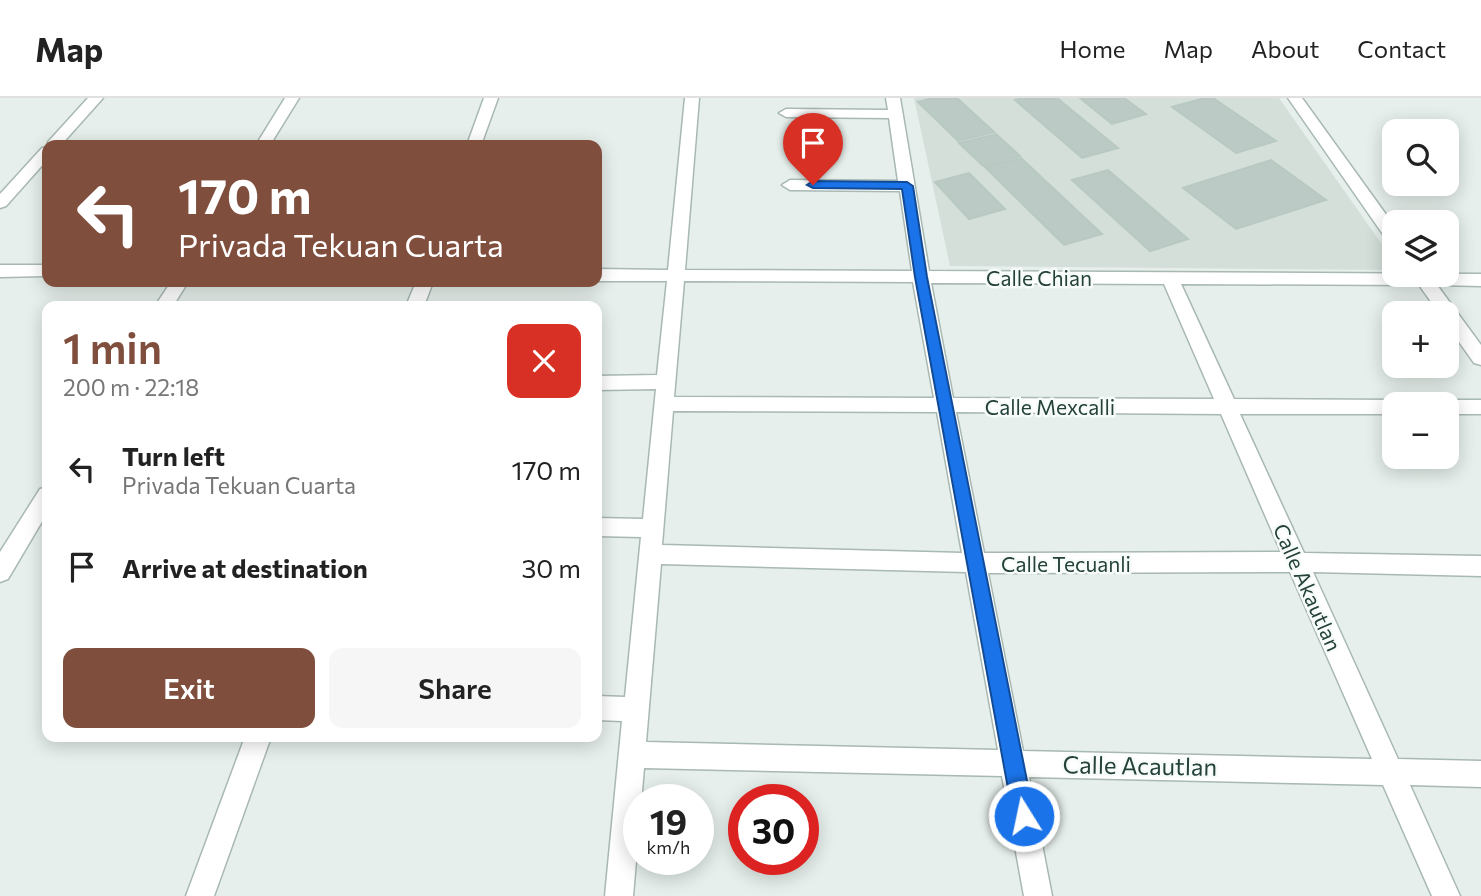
<!DOCTYPE html>
<meta charset="utf-8">
<style>
body{margin:0;font-family:Commissioner,sans-serif;background:#f6f6f6;color:#222;height:100vh;display:flex;flex-direction:column;font-size:26px;white-space:nowrap}
*{box-sizing:border-box;margin:0}
p{font-size:23px;color:#767676}
.icon{flex:none;width:38px;height:38px;fill:none;stroke:currentColor;stroke-width:2;stroke-linecap:round;stroke-linejoin:round}
.map{position:relative;flex:1;overflow:hidden}
.panel{position:absolute;left:42px;top:203px;width:560px;height:441px;display:flex;flex-direction:column;background:#fff;border-radius:14px;box-shadow:0 4px 18px #0003}
.panel>*{flex:none}
.top-card{position:absolute;left:42px;top:42px;width:560px;height:147px;border-radius:14px;box-shadow:0 4px 18px #0003;background:#804e3d;color:#fff;overflow:hidden}
.controls{position:absolute;left:1382px;top:21px;display:grid;gap:14px}
.controls a{display:grid;place-items:center;width:77px;height:77px;border-radius:14px;background:#fff;box-shadow:0 4px 18px #0003;font-size:35px}
.speed{position:absolute;left:623px;top:686px;display:flex;gap:14px;font-size:35px;font-weight:700;text-align:center}
.speed>*{display:grid;place-content:center;width:91px;height:91px;border-radius:50%;background:#fff;box-shadow:0 4px 18px #0003;line-height:1}
.speed small{font-size:18px;font-weight:400}
.speed .limit{border:10px solid #d22;background:#fff;color:#111}
.pin{position:absolute;display:grid;place-items:center;width:60px;height:60px;color:#fff;margin:-72px -30px;border-radius:50% 50% 50% 0;rotate:-45deg;box-shadow:0 0 7px #0007}
.pin .icon{rotate:45deg}
.me{position:absolute;width:77px;margin:-38px;rotate:350deg;stroke-linejoin:round;filter:drop-shadow(0 0 5px #0008)}
.turn{display:flex;align-items:center;gap:24px;height:147px;padding:0 21px;font-size:32px}
.turn .icon{width:91px;height:91px;stroke-width:2.5}
.turn b{display:block;font-size:49px;line-height:60px}
.round{display:grid;place-items:center;flex:none;width:74px;height:74px;border-radius:14px;background:#f6f6f6}
.summary{display:flex;align-items:center;justify-content:space-between;height:119px;padding:0 21px}
h1{font-size:42px;font-weight:600;line-height:52px;color:#804e3d}
.action{display:flex;gap:14px;margin-top:auto;padding:14px 21px}
.action a{flex:1;height:80px;border-radius:14px;background:#804e3d;color:#fff;font-size:28px;font-weight:600;line-height:80px;text-align:center}
.action a+a{background:#f6f6f6;color:#222}
ul{padding:0;list-style:none}
li{display:flex;align-items:center;gap:21px;height:98px;padding:0 21px}
li div{flex:1}
li b{display:block;font-size:26px}
li em{font-style:normal}
header{display:flex;align-items:center;gap:42px;box-sizing:border-box;height:98px;padding:0 35px;background:#fff;border-bottom:2px solid #e0e0e0}
header strong{font-size:33px}
nav{display:flex;gap:38px;margin-inline-start:auto;font-size:24px}
.map>svg:first-child{display:block}
.built{fill:#d4dfda}
.building{fill:#bbcac4;stroke:#b8c9c2;stroke-width:2}
.lines{fill:none;stroke-linecap:round;stroke-linejoin:round}
.minor-casing{stroke:#a8b8b2;stroke-width:3}
.minor{fill:#fff;fill-rule:evenodd}
.route{fill:#1a73e8;stroke:#114b97;stroke-width:2}
.labels{text-anchor:middle;dominant-baseline:central;stroke-width:5;stroke-linejoin:round;paint-order:stroke}
.street-label{font-size:21px;fill:#24423a;stroke:#f7fbf9}
.near-street-label{font-size:24px;fill:#24423a;stroke:#f7fbf9}
</style>
<header>
<strong>Map</strong>
<nav><a>Home</a><a>Map</a><a>About</a><a>Contact</a></nav>
</header>
<div class="map">
<svg width="1481" height="798" viewBox="0 0 1481 798">
<rect width="100%" height="100%" fill="#e6efeb"/>
<path class="built" d="M914,0H1279L1395,165V172L950,168Z"/>
<g class="building">
<path d="M932,0H957L994,34L958,43L918,4Z"/>
<path d="M1022,0H1057L1118,50L1082,60L1015,2Z"/>
<path d="M1080,0H1124L1146,16L1112,26Z"/>
<path d="M1205,0H1213L1276,43L1236,55L1172,9Z"/>
<path d="M996,36L1020,58L983,68L959,45Z"/>
<path d="M1021,60L1102,136L1064,147L985,69Z"/>
<path d="M1271,62L1326,102L1236,131L1183,90Z"/>
<path d="M1108,72L1188,141L1150,153L1072,82Z"/>
<path d="M969,75L1005,111L969,121L935,84Z"/>
</g>
<g class="lines">
<defs>
<g id="minor">
<path d="M88,0H103L61,47H47V62L6,108L0,110V96L42,50L47,49L48,44Z"/>
<path d="M285,0H299L270,47H256Z"/>
<path d="M484,0H498L481,47H467Z"/>
<path d="M685,0H699L685,172L912,173L900,93L790,92L782,87L790,82L898,83L889,20L786,19L779,15L786,11L888,12L886,0H900L929,173L1481,176V188L1437,187L1481,247V267L1474,265L1447,227V215H1439L1419,187L1181,186L1234,301L1395,302L1403,306H1395V316H1240L1304,455L1481,458V478L1313,474L1398,661L1481,663V689L1410,687L1460,798H1432L1383,687L1029,679L1052,798H1024L1002,678L644,670L633,798H605L622,623L597,622V598L625,599L641,439L597,438V420L643,421L656,291L597,292V278L657,277L667,183H597V171L668,172ZM684,183L913,184L934,300L674,299ZM931,185L1164,186L1214,301L953,300ZM673,313L937,314L962,455L662,447ZM956,314L1221,316L1281,454L984,455ZM661,466L966,474L998,652L646,644ZM1290,474L1372,661L1023,653L988,475Z"/>
<path d="M1288,0H1302L1395,129V146L1389,145Z"/>
<path d="M0,167H47V178L0,179Z"/>
<path d="M171,184H188L173,208H155Z"/>
<path d="M416,184H433L424,208H406Z"/>
<path d="M1447,302H1481V316H1447V306H1439Z"/>
<path d="M47,389V415L8,481L0,484V454L40,391Z"/>
<path d="M245,639H271L214,798H186Z"/>
</g>
</defs>
<use href="#minor" class="minor-casing"/>
<use href="#minor" class="minor"/>
</g>
<path class="route" d="M907,84L913,88L927,179L1034,718L1031,725L1024,728L1016,725L1013,718L915,179L902,91L813,90L807,87L813,83Z"/>
<g class="labels">
<g class="street-label">
<text x="1039" y="179">Calle Chian</text>
<text x="1050" y="308">Calle Mexcalli</text>
<text x="1066" y="465">Calle Tecuanli</text>
<text transform="translate(1308 489) rotate(66)">Calle Akautlan</text>
</g>
<g class="near-street-label">
<text transform="translate(1140 667) rotate(1)">Calle Acautlan</text>
</g>
</g>
</svg>
<div class="controls">
<a><svg class="icon" aria-label="search" viewBox="0 0 24 24"><circle cx="10" cy="10" r="6"/><path d="M15 15l6 6"/></svg></a>
<a><svg class="icon" aria-label="layers" viewBox="0 0 24 24"><path d="M12 4l9 5-9 5-9-5zM3 14l9 5 9-5"/></svg></a>
<a>+</a>
<a>−</a>
</div>
<div class="speed"><div>19<small>km/h</small></div><div class="limit">30</div></div>
<div class="pin" style="left:813px;top:87px;background:#d93025"><svg class="icon" aria-label="arrive" viewBox="0 0 24 24"><path d="M6 21V4h12l-3 4 3 4H6"/></svg></div>
<svg class="me" style="left:1024px;top:718px" viewBox="-20 -20 40 40"><circle r="17" fill="#1a73e8" stroke="#fff" stroke-width="3"/><path d="M0-11L8 9 0 5-8 9z" fill="#fff"/></svg>
<div class="top-card">
<div class="turn"><svg class="icon" aria-label="left" viewBox="0 0 24 24"><path d="M17 20v-9H6M10 6l-5 5 5 5"/></svg><div><b>170 m</b>Privada Tekuan Cuarta</div></div>
</div>
<section class="panel">
<div class="summary"><div><h1>1 min</h1><p>200 m · 22:18</p></div><a class="round" style="background:#d93025;color:#fff"><svg class="icon" aria-label="close" viewBox="0 0 24 24"><path d="M6 6l12 12M18 6L6 18"/></svg></a></div>
<ul>
<li><svg class="icon" aria-label="left" viewBox="0 0 24 24"><path d="M17 20v-9H6M10 6l-5 5 5 5"/></svg><div><b>Turn left</b><p>Privada Tekuan Cuarta</p></div><em>170 m</em></li>
<li><svg class="icon" aria-label="arrive" viewBox="0 0 24 24"><path d="M6 21V4h12l-3 4 3 4H6"/></svg><div><b>Arrive at destination</b></div><em>30 m</em></li>
</ul>
<div class="action"><a>Exit</a><a>Share</a></div>
</section>
</div>
